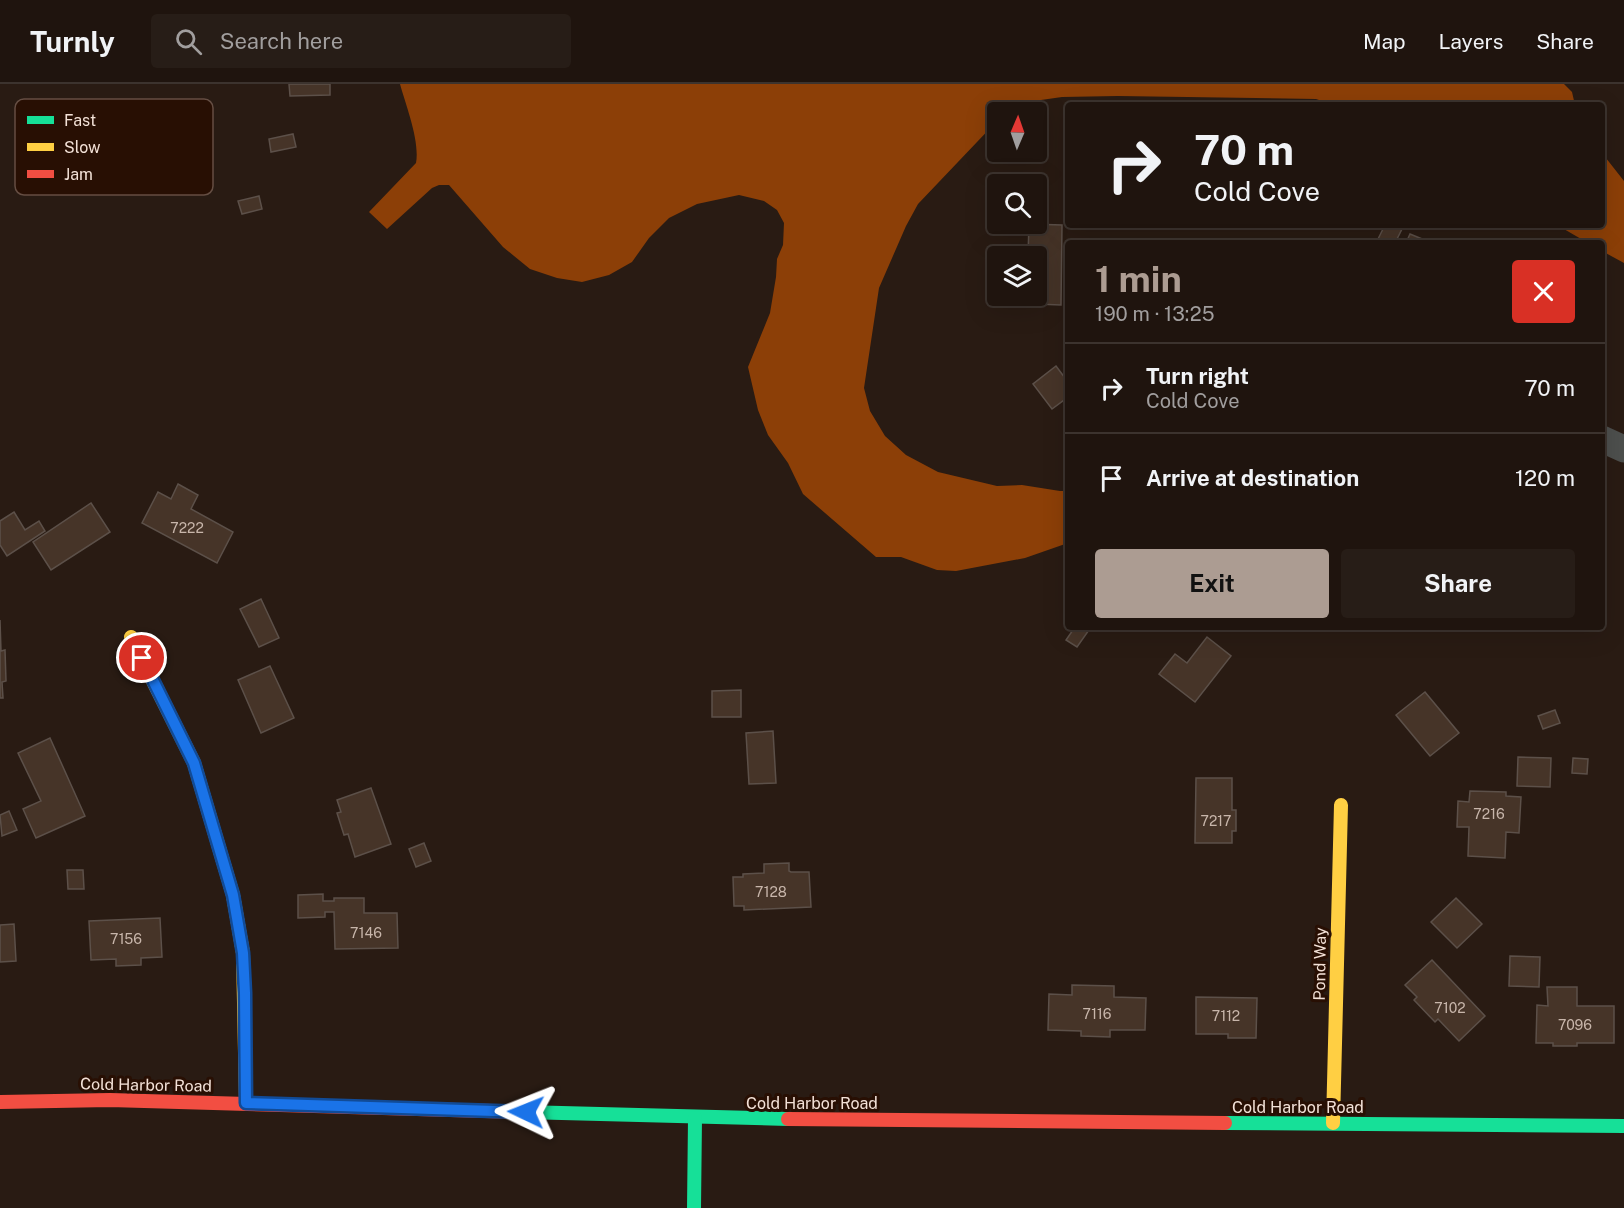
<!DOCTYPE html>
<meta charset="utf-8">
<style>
body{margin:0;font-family:"Public Sans",sans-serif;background:#271d17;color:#f1f3f6;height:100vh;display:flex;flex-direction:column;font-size:22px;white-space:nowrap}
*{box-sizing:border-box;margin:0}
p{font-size:20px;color:#a19e9e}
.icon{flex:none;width:33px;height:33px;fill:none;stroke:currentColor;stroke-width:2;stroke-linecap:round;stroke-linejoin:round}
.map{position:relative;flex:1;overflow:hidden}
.drawer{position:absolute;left:1065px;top:156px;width:540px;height:390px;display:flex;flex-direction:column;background:#1f140e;border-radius:6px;box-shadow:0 6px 24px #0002,0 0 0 2px #3c332e}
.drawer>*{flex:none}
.hud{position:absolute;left:1065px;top:18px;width:540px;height:126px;border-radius:6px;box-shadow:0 6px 24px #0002,0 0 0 2px #3c332e;background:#1f140e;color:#f1f3f6;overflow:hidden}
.needle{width:39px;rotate:2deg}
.buttons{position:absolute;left:987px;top:18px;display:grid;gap:12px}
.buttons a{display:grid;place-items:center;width:60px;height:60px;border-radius:6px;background:#1f140e;box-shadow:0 6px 24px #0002,0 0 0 2px #3c332e;font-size:30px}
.pin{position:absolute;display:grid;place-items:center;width:51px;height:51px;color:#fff;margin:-26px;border:3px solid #fff;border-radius:50%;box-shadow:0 2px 6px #0007}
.me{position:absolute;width:66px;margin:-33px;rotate:272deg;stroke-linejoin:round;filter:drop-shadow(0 0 4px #0008)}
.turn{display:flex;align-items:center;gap:21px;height:126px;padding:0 30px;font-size:27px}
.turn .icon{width:78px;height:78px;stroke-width:2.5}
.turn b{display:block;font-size:42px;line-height:51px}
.round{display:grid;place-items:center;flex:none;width:63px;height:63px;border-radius:6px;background:#271d17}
.head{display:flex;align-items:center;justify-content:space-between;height:102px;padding:0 30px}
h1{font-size:36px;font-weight:700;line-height:45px;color:#ac9c92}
.cta{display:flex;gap:12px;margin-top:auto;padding:12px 30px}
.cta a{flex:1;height:69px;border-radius:6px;background:#ac9c92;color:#111;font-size:24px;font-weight:700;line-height:69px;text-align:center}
.cta a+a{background:#271d17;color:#f1f3f6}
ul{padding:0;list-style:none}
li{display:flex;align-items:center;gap:18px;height:90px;padding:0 30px;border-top:2px solid #3c332e}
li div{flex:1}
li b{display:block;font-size:22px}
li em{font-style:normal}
header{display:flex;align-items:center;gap:36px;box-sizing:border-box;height:84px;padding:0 30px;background:#1f140e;border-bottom:2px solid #3c332e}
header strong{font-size:28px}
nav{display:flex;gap:33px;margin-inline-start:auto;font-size:21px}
.search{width:420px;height:54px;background:#271d17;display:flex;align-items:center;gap:15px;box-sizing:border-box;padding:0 21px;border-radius:6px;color:#a19e9e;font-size:22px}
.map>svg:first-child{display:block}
.water{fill:#8c3f07}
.building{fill:#463428;stroke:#5c5049;stroke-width:1.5}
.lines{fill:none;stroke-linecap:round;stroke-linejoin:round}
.street{stroke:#4d4f4d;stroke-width:27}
.fast{stroke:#16e098;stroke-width:14}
.slow{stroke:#ffcf43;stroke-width:14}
.jam{stroke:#f24e42;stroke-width:14}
.route-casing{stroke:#114b97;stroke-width:15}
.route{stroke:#1a73e8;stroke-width:10}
.labels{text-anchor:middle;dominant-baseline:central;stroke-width:6;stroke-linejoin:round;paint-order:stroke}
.number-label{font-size:14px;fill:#c8b6ab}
.street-label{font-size:16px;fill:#f3e1d7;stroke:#280f03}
.key{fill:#280f03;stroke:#654e43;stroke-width:1.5}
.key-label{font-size:16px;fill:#f3e1d7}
</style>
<header>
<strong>Turnly</strong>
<div class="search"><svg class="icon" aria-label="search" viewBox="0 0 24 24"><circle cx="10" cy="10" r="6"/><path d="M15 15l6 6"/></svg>Search here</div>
<nav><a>Map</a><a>Layers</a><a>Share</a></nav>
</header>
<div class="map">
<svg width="1624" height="1124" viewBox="0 0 1624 1124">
<rect width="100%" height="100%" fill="#291b13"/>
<g class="water">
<path d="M400,0H1564L1572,8L1575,21H1334L1316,15L1118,12L1062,13L1034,17L1011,24L1006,28H998L997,37L918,120L906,142L879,204L864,304L870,327L885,352L906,371L938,388L997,402L1022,401L1060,407H1068V459L1025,474L956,487L937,486L901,473H876L803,410L788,379L768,351L758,326L748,283L770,229L776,193L777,175L783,161L784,139L777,126L764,117L739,111L697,120L669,134L649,154L632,178L609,191L582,198L557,194L530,185L503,163L449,101H439L432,104L387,145L369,128L416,79C420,57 406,22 400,0Z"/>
<path d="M1602,69L1624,97V179L1602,167V159H1588L1557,141H1602Z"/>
</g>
<g class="building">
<path d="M289,0H330V11L290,12Z"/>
<path d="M293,50L296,63L271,68L269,55Z"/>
<path d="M259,112L262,125L242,130L238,117Z"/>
<path d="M1029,140L1062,141L1061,221L1012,219V212H1036V172H1028Z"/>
<path d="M1385,141H1404L1395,159H1388L1378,155Z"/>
<path d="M1410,150L1432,159H1406Z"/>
<path d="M1056,282L1068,298V313L1052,325L1033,300Z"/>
<path d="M178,400L198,411L191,425L233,448L217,479L142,439L158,408L171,415Z"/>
<path d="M91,419L110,448L51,486L33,458Z"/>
<path d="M14,428L25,446L39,437L45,447L7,472L0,461V437Z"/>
<path d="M261,515L279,554L259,563L240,525Z"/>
<path d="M0,536L1,567L5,566L6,597L2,598L3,614H0Z"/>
<path d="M1075,543H1084L1089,546L1077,563L1066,556Z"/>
<path d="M1207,553L1231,572L1195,618L1159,590L1175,570L1187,579Z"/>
<path d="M270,582L294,634L261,649L238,596Z"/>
<path d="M741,606V633H712V607Z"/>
<path d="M1425,608L1459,649L1430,672L1396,631Z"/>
<path d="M1555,626L1560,639L1543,645L1538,632Z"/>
<path d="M773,647L776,699L749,700L746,649Z"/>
<path d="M50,654L85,732L36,754L23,725L41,717L18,669Z"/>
<path d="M1518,673L1551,674L1550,703L1517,702Z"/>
<path d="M1573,674L1588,675L1587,690L1572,689Z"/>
<path d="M1196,694H1232V726H1236V747H1232V759H1195Z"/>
<path d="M371,704L391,760L355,773L348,750L344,751L337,729L341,728L337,716Z"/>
<path d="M1470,707L1506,708V712L1521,713L1519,749L1506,748L1505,774L1468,772L1469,743H1457L1458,717L1469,718Z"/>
<path d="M9,727L17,746L2,752L0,731Z"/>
<path d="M424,759L431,777L416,783L409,765Z"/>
<path d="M789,779V787L791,788H809L811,823L744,826V822H734L733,793H743V790L764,789V780Z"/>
<path d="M67,786H83L84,805H68Z"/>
<path d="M323,810V817H334V814H364V829H397L398,864L335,865L334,828H325V833L298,834V811Z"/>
<path d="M1456,814L1482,840L1457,864L1431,838Z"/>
<path d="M160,834L162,873L141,874V881L116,882V875L91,876L89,837Z"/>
<path d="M14,840L16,877L0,878V841Z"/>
<path d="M1510,872L1540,873L1539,903L1509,902Z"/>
<path d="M1432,876L1485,932L1459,957L1438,935L1435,938L1414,916L1417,913L1405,901Z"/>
<path d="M1072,901L1114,902V913L1146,914L1145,946H1110V953L1081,952V947L1048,946L1049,910L1072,911Z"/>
<path d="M1547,903H1577V922H1614V959H1577V962H1553V959H1536L1537,921L1548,922Z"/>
<path d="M1196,913L1257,914L1256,954H1228V950H1196Z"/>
</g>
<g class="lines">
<path class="street" d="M1602,355L1624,365"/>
<g class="fast">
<path d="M523,1028L788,1035"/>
<path d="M1225,1039L1624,1042"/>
<path d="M694,1124L695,1034"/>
</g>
<g class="slow">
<path d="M131,553L194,679L233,811L243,869L246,1019"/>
<path d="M1333,1039L1341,721"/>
</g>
<g class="jam">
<path d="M0,1018L110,1016L523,1028"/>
<path d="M788,1035L1225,1039"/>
</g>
</g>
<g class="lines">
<defs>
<path id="route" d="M142,574L194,679L233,811L243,869L245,909L246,1019L526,1028"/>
</defs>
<use href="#route" class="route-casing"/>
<use href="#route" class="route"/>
</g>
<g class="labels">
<g class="number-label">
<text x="187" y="444">7222</text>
<text x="1489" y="730">7216</text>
<text x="1216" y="737">7217</text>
<text x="771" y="808">7128</text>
<text x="366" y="849">7146</text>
<text x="126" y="855">7156</text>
<text x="1450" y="924">7102</text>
<text x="1097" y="930">7116</text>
<text x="1226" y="932">7112</text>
<text x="1575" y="941">7096</text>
</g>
<g class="street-label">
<text transform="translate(1320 880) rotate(-89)">Pond Way</text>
<text transform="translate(146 1001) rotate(1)">Cold Harbor Road</text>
<text x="812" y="1019">Cold Harbor Road</text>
<text x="1298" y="1023">Cold Harbor Road</text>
</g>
</g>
<rect x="15" y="15" width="198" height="96" rx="9" class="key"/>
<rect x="27" y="32" width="27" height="8" fill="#16e098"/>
<rect x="27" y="59" width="27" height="8" fill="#ffcf43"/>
<rect x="27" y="86" width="27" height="8" fill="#f24e42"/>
<g class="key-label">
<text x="64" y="42">Fast</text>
<text x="64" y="69">Slow</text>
<text x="64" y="96">Jam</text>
</g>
</svg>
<div class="buttons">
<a><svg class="needle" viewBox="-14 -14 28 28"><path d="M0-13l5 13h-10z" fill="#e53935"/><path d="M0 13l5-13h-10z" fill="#a19e9e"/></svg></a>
<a><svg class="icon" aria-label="search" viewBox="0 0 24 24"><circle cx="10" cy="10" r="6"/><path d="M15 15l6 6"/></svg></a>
<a><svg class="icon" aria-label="layers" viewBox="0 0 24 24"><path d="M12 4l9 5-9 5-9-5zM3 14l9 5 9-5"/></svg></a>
</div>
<div class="pin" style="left:142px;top:574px;background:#d93025"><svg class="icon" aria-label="arrive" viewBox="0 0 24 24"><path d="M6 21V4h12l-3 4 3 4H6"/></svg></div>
<svg class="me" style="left:526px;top:1028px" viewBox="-20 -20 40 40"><path d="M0-17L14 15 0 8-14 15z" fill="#1a73e8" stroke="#fff" stroke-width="4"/></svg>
<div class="hud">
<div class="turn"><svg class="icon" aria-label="right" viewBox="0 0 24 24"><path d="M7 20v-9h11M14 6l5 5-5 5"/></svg><div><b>70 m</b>Cold Cove</div></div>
</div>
<section class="drawer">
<div class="head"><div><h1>1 min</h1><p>190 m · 13:25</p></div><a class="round" style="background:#d93025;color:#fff"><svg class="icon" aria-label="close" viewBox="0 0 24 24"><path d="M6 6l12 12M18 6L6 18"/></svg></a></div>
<ul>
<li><svg class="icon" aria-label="right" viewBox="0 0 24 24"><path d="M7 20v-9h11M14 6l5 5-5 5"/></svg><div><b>Turn right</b><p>Cold Cove</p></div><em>70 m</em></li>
<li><svg class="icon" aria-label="arrive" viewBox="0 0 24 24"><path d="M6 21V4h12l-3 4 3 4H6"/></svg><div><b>Arrive at destination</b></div><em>120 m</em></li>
</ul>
<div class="cta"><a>Exit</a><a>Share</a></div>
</section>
</div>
